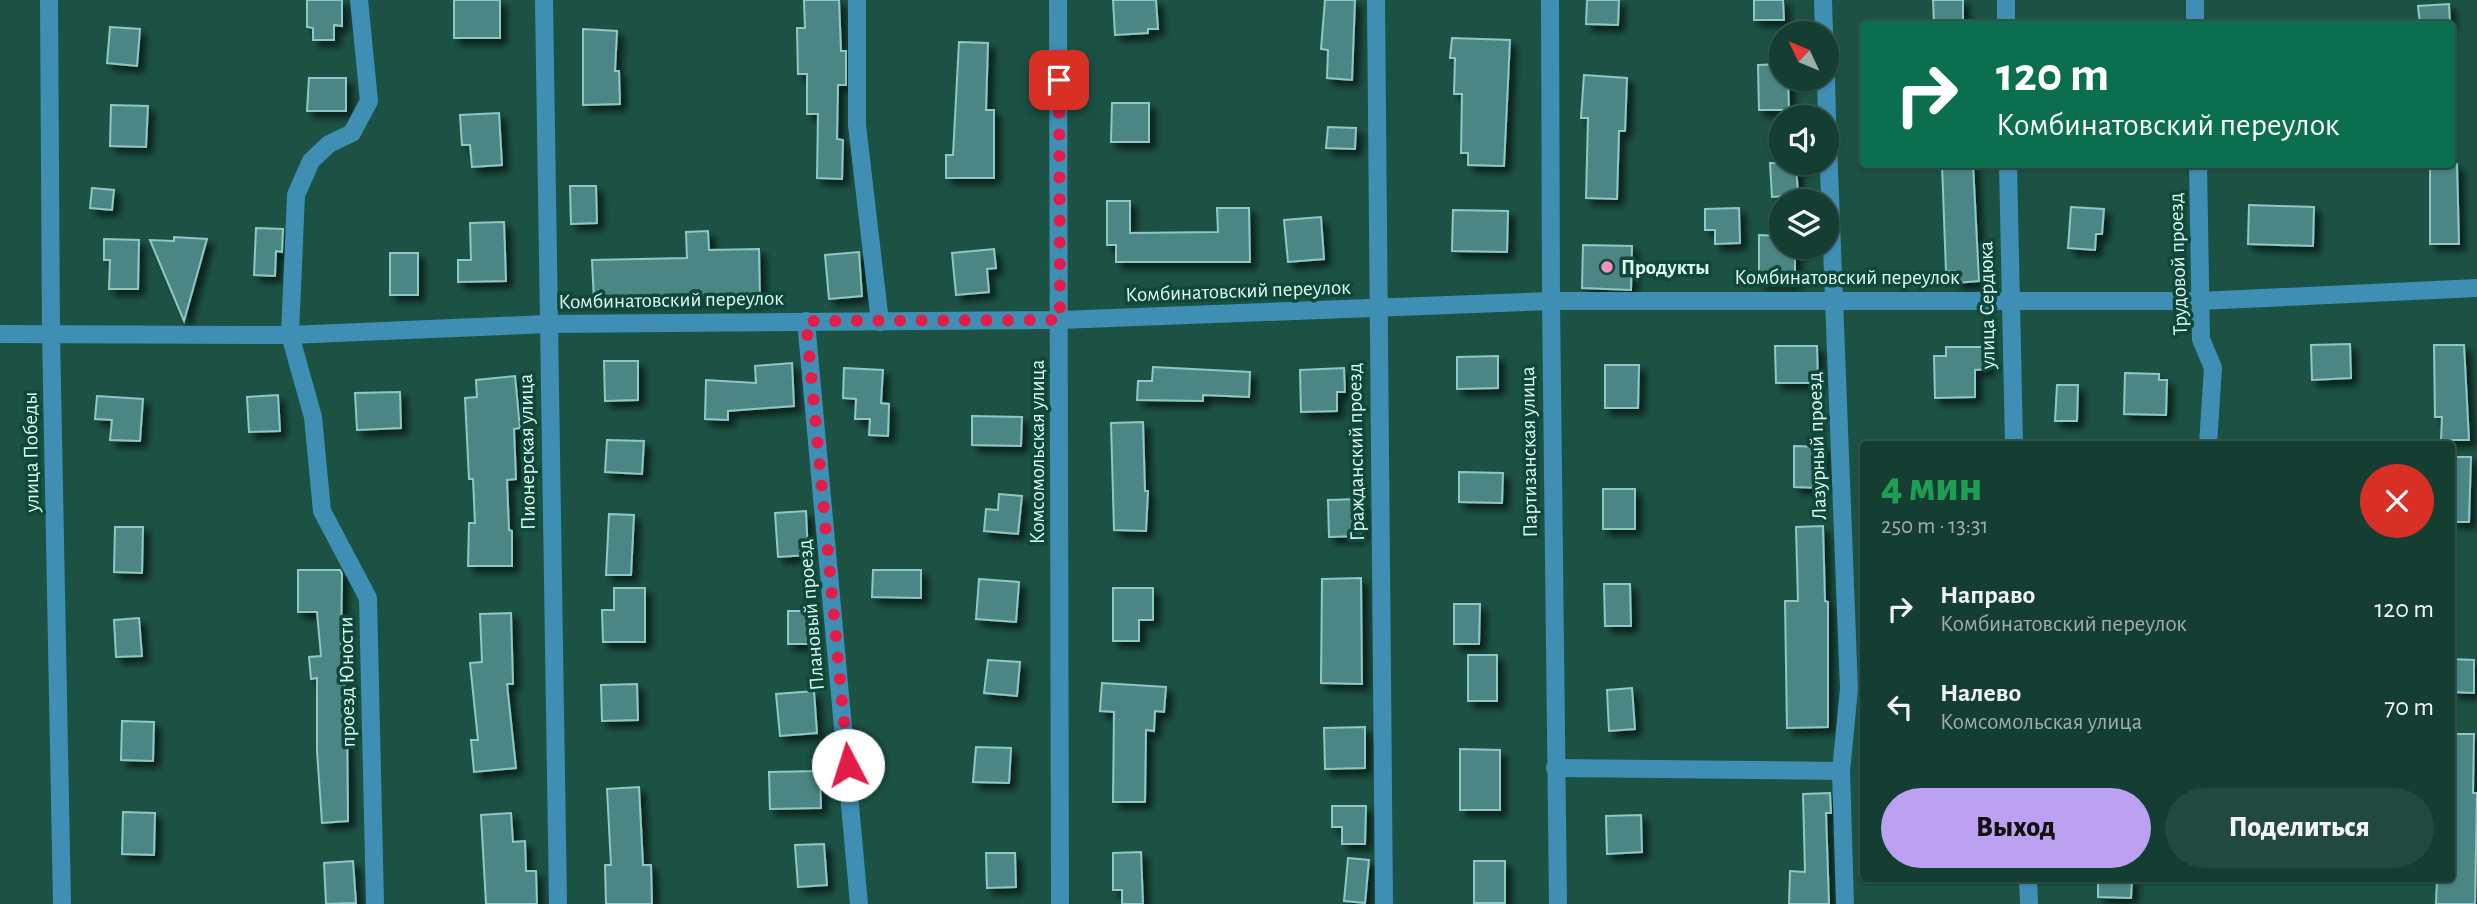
<!DOCTYPE html>
<html lang="ru">
<meta charset="utf-8">
<style>
body{margin:0;font-family:"Alegreya Sans",sans-serif;background:#22493f;color:#f1f3f6;height:100vh;display:flex;flex-direction:column;font-size:26px;white-space:nowrap}
*{box-sizing:border-box;margin:0}
p{font-size:23px;color:#9daeac}
.icon{flex:none;width:38px;height:38px;fill:none;stroke:currentColor;stroke-width:2;stroke-linecap:round;stroke-linejoin:round}
.map{position:relative;flex:1;overflow:hidden}
.panel{position:absolute;left:1860px;top:441px;width:595px;height:441px;display:flex;flex-direction:column;background:#153e33;border-radius:7px;box-shadow:0 2px 5px #0004,0 0 0 2px #34574e}
.panel>*{flex:none}
.top-card{position:absolute;left:1860px;top:21px;width:595px;height:147px;border-radius:7px;box-shadow:0 2px 5px #0004,0 0 0 2px #34574e;background:#0b6e4f;color:#fff;overflow:hidden}
.needle{width:46px;rotate:314deg}
.tools{position:absolute;left:1769px;top:21px;display:grid;gap:14px}
.tools a{display:grid;place-items:center;width:70px;height:70px;border-radius:50%;background:#153e33;box-shadow:0 2px 5px #0004,0 0 0 2px #34574e;font-size:35px}
.pin{position:absolute;display:grid;place-items:center;width:60px;height:60px;color:#fff;margin:-30px;border-radius:14px;box-shadow:0 4px 10px #0006}
.me{position:absolute;width:77px;margin:-38px;rotate:355deg;stroke-linejoin:round;filter:drop-shadow(0 0 5px #0008)}
.turn{display:flex;align-items:center;gap:24px;height:147px;padding:0 21px;font-size:32px}
.turn .icon{width:91px;height:91px;stroke-width:2.5}
.turn b{display:block;font-size:49px;line-height:60px}
.round{display:grid;place-items:center;flex:none;width:74px;height:74px;border-radius:37px;background:#22493f}
.overview{display:flex;align-items:center;justify-content:space-between;height:119px;padding:0 21px}
h1{font-size:42px;font-weight:800;line-height:52px;color:#1e9e55}
.button{display:flex;gap:14px;margin-top:auto;padding:14px 21px}
.button a{flex:1;height:80px;border-radius:42px;background:#bca0f2;color:#111;font-size:28px;font-weight:800;line-height:80px;text-align:center}
.button a+a{background:#22493f;color:#f1f3f6}
ul{padding:0;list-style:none}
li{display:flex;align-items:center;gap:21px;height:98px;padding:0 21px}
li div{flex:1}
li b{display:block;font-size:26px}
li em{font-style:normal}
.map>svg:first-child{display:block}
.building{fill:#4b8684;stroke:#8cc8c5;stroke-width:2;filter:url(#shadow)}
.lines{fill:none;stroke-linecap:round;stroke-linejoin:round}
.minor{stroke:#3f8eb4;stroke-width:18}
.route{stroke:#e11d48;stroke-width:12;stroke-dasharray:0 21.6}
.poi-dot{fill:#fd8ec0;stroke:#0f483a;stroke-width:2.5}
.labels{text-anchor:middle;dominant-baseline:central;stroke-width:7;stroke-linejoin:round;paint-order:stroke}
.street-label{font-size:21px;fill:#dffbf1;stroke:#0f483a}
.poi-label{font-size:21px;font-weight:bold;fill:#dffbf1;stroke:#0f483a;text-anchor:start}
</style>
<div class="map">
<svg width="2477" height="904" viewBox="0 0 2477 904">
<defs>
<filter id="shadow"><feDropShadow dx="6" dy="6" stdDeviation="3.5" flood-color="#0009"/></filter>
</defs>
<rect width="100%" height="100%" fill="#1c5244"/>
<g class="building">
<path d="M307,0H342V26L334,25V40H313V28L307,27Z"/>
<rect x="454" y="0" width="46" height="38"/>
<path d="M804,0H839L841,51H846V85H838L837,139L843,140L842,179L817,178L818,114H807V74H798L797,28H805Z"/>
<path d="M1113,0H1156L1158,29H1148V33L1115,35Z"/>
<path d="M1325,0H1355L1352,80L1327,78L1328,50L1321,49Z"/>
<path d="M1587,0H1619L1618,25L1586,24Z"/>
<path d="M1754,0H1783L1784,20H1754Z"/>
<path d="M1933,0H1963V24H1934Z"/>
<path d="M2449,4L2450,24H2420L2418,6Z"/>
<path d="M110,27L140,29L137,66L107,63Z"/>
<path d="M583,29L617,31L615,71H619L620,104L583,105Z"/>
<path d="M1452,38L1510,40L1504,166L1468,165V153H1461L1462,94H1454L1455,58H1450Z"/>
<path d="M959,42L988,43L986,110H994V178H946V155H953Z"/>
<path d="M1782,64V79H1788L1789,110H1759L1758,65Z"/>
<path d="M1584,75L1627,78L1625,131H1619L1617,199L1586,198L1588,118H1581Z"/>
<path d="M309,78H346V111H307Z"/>
<path d="M1112,103H1149V142H1111Z"/>
<path d="M111,105L148,106L146,147L110,146Z"/>
<path d="M499,113L502,165L472,167L470,145H462L460,115Z"/>
<path d="M1328,127L1356,128L1355,149L1326,148Z"/>
<path d="M1770,163H1796L1798,195L1772,197Z"/>
<path d="M1942,164H1973L1979,281L1956,283L1955,271L1946,272Z"/>
<path d="M2430,164H2457L2459,244H2430Z"/>
<path d="M570,186H596L597,223L571,224Z"/>
<path d="M92,188L114,190L112,210L90,208Z"/>
<path d="M1107,201H1130V233L1218,232L1217,208H1249L1250,262H1116V245H1107Z"/>
<path d="M2249,205L2314,207L2313,246L2248,244Z"/>
<path d="M2071,207L2104,209L2102,234H2096L2095,250L2068,248Z"/>
<path d="M1739,208L1740,243L1715,244V230H1705V209Z"/>
<path d="M1453,210L1508,211L1507,252L1452,251Z"/>
<path d="M1321,217L1324,259L1288,262L1284,220Z"/>
<path d="M504,222L506,281L458,282V260H471L470,223Z"/>
<path d="M256,228L283,229L282,252L276,251L275,276L254,275Z"/>
<path d="M708,231L709,250L759,249L760,301H729V295L594,301L592,260L687,258L686,232Z"/>
<path d="M1759,235L1782,236V247H1795V283H1759Z"/>
<path d="M174,237L207,239L184,321L150,240L174,241Z"/>
<path d="M104,239L139,240L138,289H109L110,260H104Z"/>
<path d="M1583,245L1632,246L1631,290L1582,288Z"/>
<path d="M994,249L996,268L987,269L989,292L956,295L952,253Z"/>
<path d="M859,252L862,296L829,299L825,255Z"/>
<rect x="390" y="253" width="28" height="42"/>
<path d="M2350,344L2351,378L2312,380L2311,345Z"/>
<path d="M2434,345H2464L2469,440H2441L2442,417H2435Z"/>
<path d="M1775,346H1817L1818,383H1776Z"/>
<path d="M1946,347H1988L1989,369L1975,370V397L1935,398L1934,356H1946Z"/>
<path d="M1498,356V388L1457,389V357Z"/>
<path d="M604,361H638V400L605,401Z"/>
<path d="M792,363L794,406L728,411V420L705,419L706,380L756,383L755,366Z"/>
<path d="M1605,365H1639L1638,408H1605Z"/>
<path d="M1153,367L1250,372L1249,397L1203,395V401L1137,400L1138,381H1152Z"/>
<path d="M844,368L883,370L881,403L889,404L888,436L869,435L870,419H855L856,399L843,398Z"/>
<path d="M1344,368L1345,392H1337V411L1301,412L1300,370Z"/>
<path d="M2125,373L2159,374V380H2167L2166,415L2124,414Z"/>
<path d="M515,376L520,428L514,429L516,479L507,480L509,530L512,531V566H468L469,523H475L473,479H469L465,398L477,397L476,380Z"/>
<path d="M2057,385H2078L2077,421H2055Z"/>
<path d="M400,392L401,428L357,430L355,393Z"/>
<path d="M278,395L280,431L249,432L247,397Z"/>
<path d="M97,396L143,399L140,441L110,440L112,420L95,419Z"/>
<path d="M972,416L1022,417L1021,446L972,445Z"/>
<path d="M1143,422L1145,491H1148L1146,531L1114,530L1111,423Z"/>
<path d="M607,440L644,441L642,474L605,472Z"/>
<path d="M1794,446L1823,447L1822,488L1794,487Z"/>
<path d="M2452,457H2471L2469,522H2452Z"/>
<path d="M1459,472L1503,473L1502,503L1459,502Z"/>
<rect x="1603" y="489" width="32" height="40"/>
<path d="M999,494L1022,496L1018,534L984,531L986,509L998,510Z"/>
<path d="M1360,499L1361,536L1329,537L1328,500Z"/>
<path d="M806,511L808,555L778,557L775,513Z"/>
<path d="M609,514L634,515L631,575H606Z"/>
<path d="M1823,526L1825,601L1828,602V727L1787,728L1785,601H1798L1796,527Z"/>
<path d="M115,527H143L142,573L114,572Z"/>
<path d="M298,570H340L342,574L341,649L347,715L348,821L322,823L317,751V678L311,679L309,657L321,656L317,612H298Z"/>
<path d="M873,570H921V598L872,597Z"/>
<path d="M1361,578L1362,684L1321,683L1322,579Z"/>
<path d="M979,579L1019,582L1016,622L976,619Z"/>
<path d="M1604,584H1630L1631,626H1605Z"/>
<path d="M614,588H645V642H603L602,610H614Z"/>
<path d="M1113,588H1153V620H1139V641H1113Z"/>
<path d="M1454,604H1480L1479,644H1454Z"/>
<rect x="788" y="611" width="24" height="33"/>
<path d="M511,613L513,684H507L516,768L474,772L471,740H478L470,663L482,662L480,614Z"/>
<path d="M139,618L142,656L116,657L114,620Z"/>
<rect x="1468" y="655" width="29" height="46"/>
<path d="M2452,659L2474,660V693L2452,692Z"/>
<path d="M988,660L1020,662L1017,696L984,693Z"/>
<path d="M1102,683L1166,687L1164,712L1155,711L1154,731L1146,730L1145,802H1113L1114,712L1100,711Z"/>
<path d="M637,684L638,720L602,721L601,685Z"/>
<path d="M1632,688L1635,729L1609,731L1607,690Z"/>
<path d="M814,691L817,733L780,736L776,694Z"/>
<path d="M122,721L154,722L153,761L121,760Z"/>
<path d="M1365,727V768L1325,769L1324,728Z"/>
<path d="M2452,734H2474L2473,793H2477L2475,904H2436L2437,878H2452Z"/>
<path d="M976,747L1011,748L1009,783L973,782Z"/>
<path d="M1460,749L1500,750V810H1460Z"/>
<path d="M820,771L821,808L770,809L769,772Z"/>
<path d="M639,787L643,865H651L652,904H606L605,865H611L607,789Z"/>
<path d="M1830,793L1831,813H1826L1829,904H1789L1790,871L1805,872L1803,794Z"/>
<path d="M1332,806H1366L1365,844H1342V827H1332Z"/>
<path d="M123,812L155,813L154,855L122,854Z"/>
<path d="M511,813L513,842L525,841L526,871H536L537,904H486L481,815Z"/>
<path d="M1641,815L1642,852L1607,854L1606,816Z"/>
<path d="M824,844L827,885L798,887L795,845Z"/>
<path d="M1141,852L1143,904H1122V890H1113V853Z"/>
<path d="M986,853H1015L1016,887L987,888Z"/>
<path d="M1348,858L1369,860L1365,903L1344,901Z"/>
<path d="M353,861L356,903L326,904L324,863Z"/>
<rect x="1474" y="861" width="31" height="42"/>
<path d="M2098,878H2132L2131,898L2098,897Z"/>
</g>
<g class="lines">
<g class="minor">
<path d="M49,0L51,333L62,904"/>
<path d="M359,0L369,101L352,133L329,144L311,161L296,195L290,335L313,417L322,511L368,598L375,904"/>
<path d="M544,0L558,904"/>
<path d="M857,0V125L880,322"/>
<path d="M1058,0L1060,904"/>
<path d="M1376,0L1384,904"/>
<path d="M1550,0L1551,301L1558,904"/>
<path d="M1823,0L1824,33"/>
<path d="M2006,0V24"/>
<path d="M2195,0V24"/>
<path d="M1826,79L1827,117"/>
<path d="M1827,118L1849,689L1841,771L1845,904"/>
<path d="M2008,164L2014,444"/>
<path d="M2198,164L2201,339L2213,368L2208,444"/>
<path d="M806,321L859,904"/>
<path d="M0,334L290,335L548,324L1060,320L1551,301H2200L2477,288"/>
<path d="M1555,768L1841,771"/>
<path d="M2028,878L2029,904"/>
</g>
</g>
<g class="lines">
<path class="route" d="M848,765L806,321L1060,320L1059,80"/>
</g>
<circle class="poi-dot" cx="1607" cy="267" r="7"/>
<g class="labels">
<g class="street-label">
<text transform="translate(2178 264) rotate(-92)">Трудовой проезд</text>
<text x="1847" y="277">Комбинатовский переулок</text>
<text transform="translate(1238 291) rotate(-2)">Комбинатовский переулок</text>
<text transform="translate(671 300) rotate(-1)">Комбинатовский переулок</text>
<text transform="translate(1987 305) rotate(-91)">улица Сердюка</text>
<text transform="translate(1817 446) rotate(-92)">Лазурный проезд</text>
<text transform="translate(31 452) rotate(-91)">улица Победы</text>
<text transform="translate(527 452) rotate(-91)">Пионерская улица</text>
<text transform="translate(1037 452) rotate(-90)">Комсомольская улица</text>
<text transform="translate(1356 452) rotate(-91)">Гражданский проезд</text>
<text transform="translate(1529 452) rotate(-91)">Партизанская улица</text>
<text transform="translate(811 615) rotate(-95)">Плановый проезд</text>
<text transform="translate(347 682) rotate(-91)">проезд Юности</text>
</g>
<g class="poi-label">
<text x="1621" y="267">Продукты</text>
</g>
</g>
</svg>
<div class="tools">
<a><svg class="needle" viewBox="-14 -14 28 28"><path d="M0-13l5 13h-10z" fill="#e53935"/><path d="M0 13l5-13h-10z" fill="#9daeac"/></svg></a>
<a><svg class="icon" aria-label="sound" viewBox="0 0 24 24"><path d="M4 9h4l5-4v14l-5-4H4zM17 9q2 3 0 6"/></svg></a>
<a><svg class="icon" aria-label="layers" viewBox="0 0 24 24"><path d="M12 4l9 5-9 5-9-5zM3 14l9 5 9-5"/></svg></a>
</div>
<div class="pin" style="left:1059px;top:80px;background:#d93025"><svg class="icon" aria-label="arrive" viewBox="0 0 24 24"><path d="M6 21V4h12l-3 4 3 4H6"/></svg></div>
<svg class="me" style="left:848px;top:765px" viewBox="-20 -20 40 40"><circle r="19" fill="#fff"/><path d="M0-13L10 11 0 6-10 11z" fill="#e11d48"/></svg>
<div class="top-card">
<div class="turn"><svg class="icon" aria-label="right" viewBox="0 0 24 24"><path d="M7 20v-9h11M14 6l5 5-5 5"/></svg><div><b>120 m</b>Комбинатовский переулок</div></div>
</div>
<section class="panel">
<div class="overview"><div><h1>4 мин</h1><p>250 m · 13:31</p></div><a class="round" style="background:#d93025;color:#fff"><svg class="icon" aria-label="close" viewBox="0 0 24 24"><path d="M6 6l12 12M18 6L6 18"/></svg></a></div>
<ul>
<li><svg class="icon" aria-label="right" viewBox="0 0 24 24"><path d="M7 20v-9h11M14 6l5 5-5 5"/></svg><div><b>Направо</b><p>Комбинатовский переулок</p></div><em>120 m</em></li>
<li><svg class="icon" aria-label="left" viewBox="0 0 24 24"><path d="M17 20v-9H6M10 6l-5 5 5 5"/></svg><div><b>Налево</b><p>Комсомольская улица</p></div><em>70 m</em></li>
</ul>
<div class="button"><a>Выход</a><a>Поделиться</a></div>
</section>
</div>
